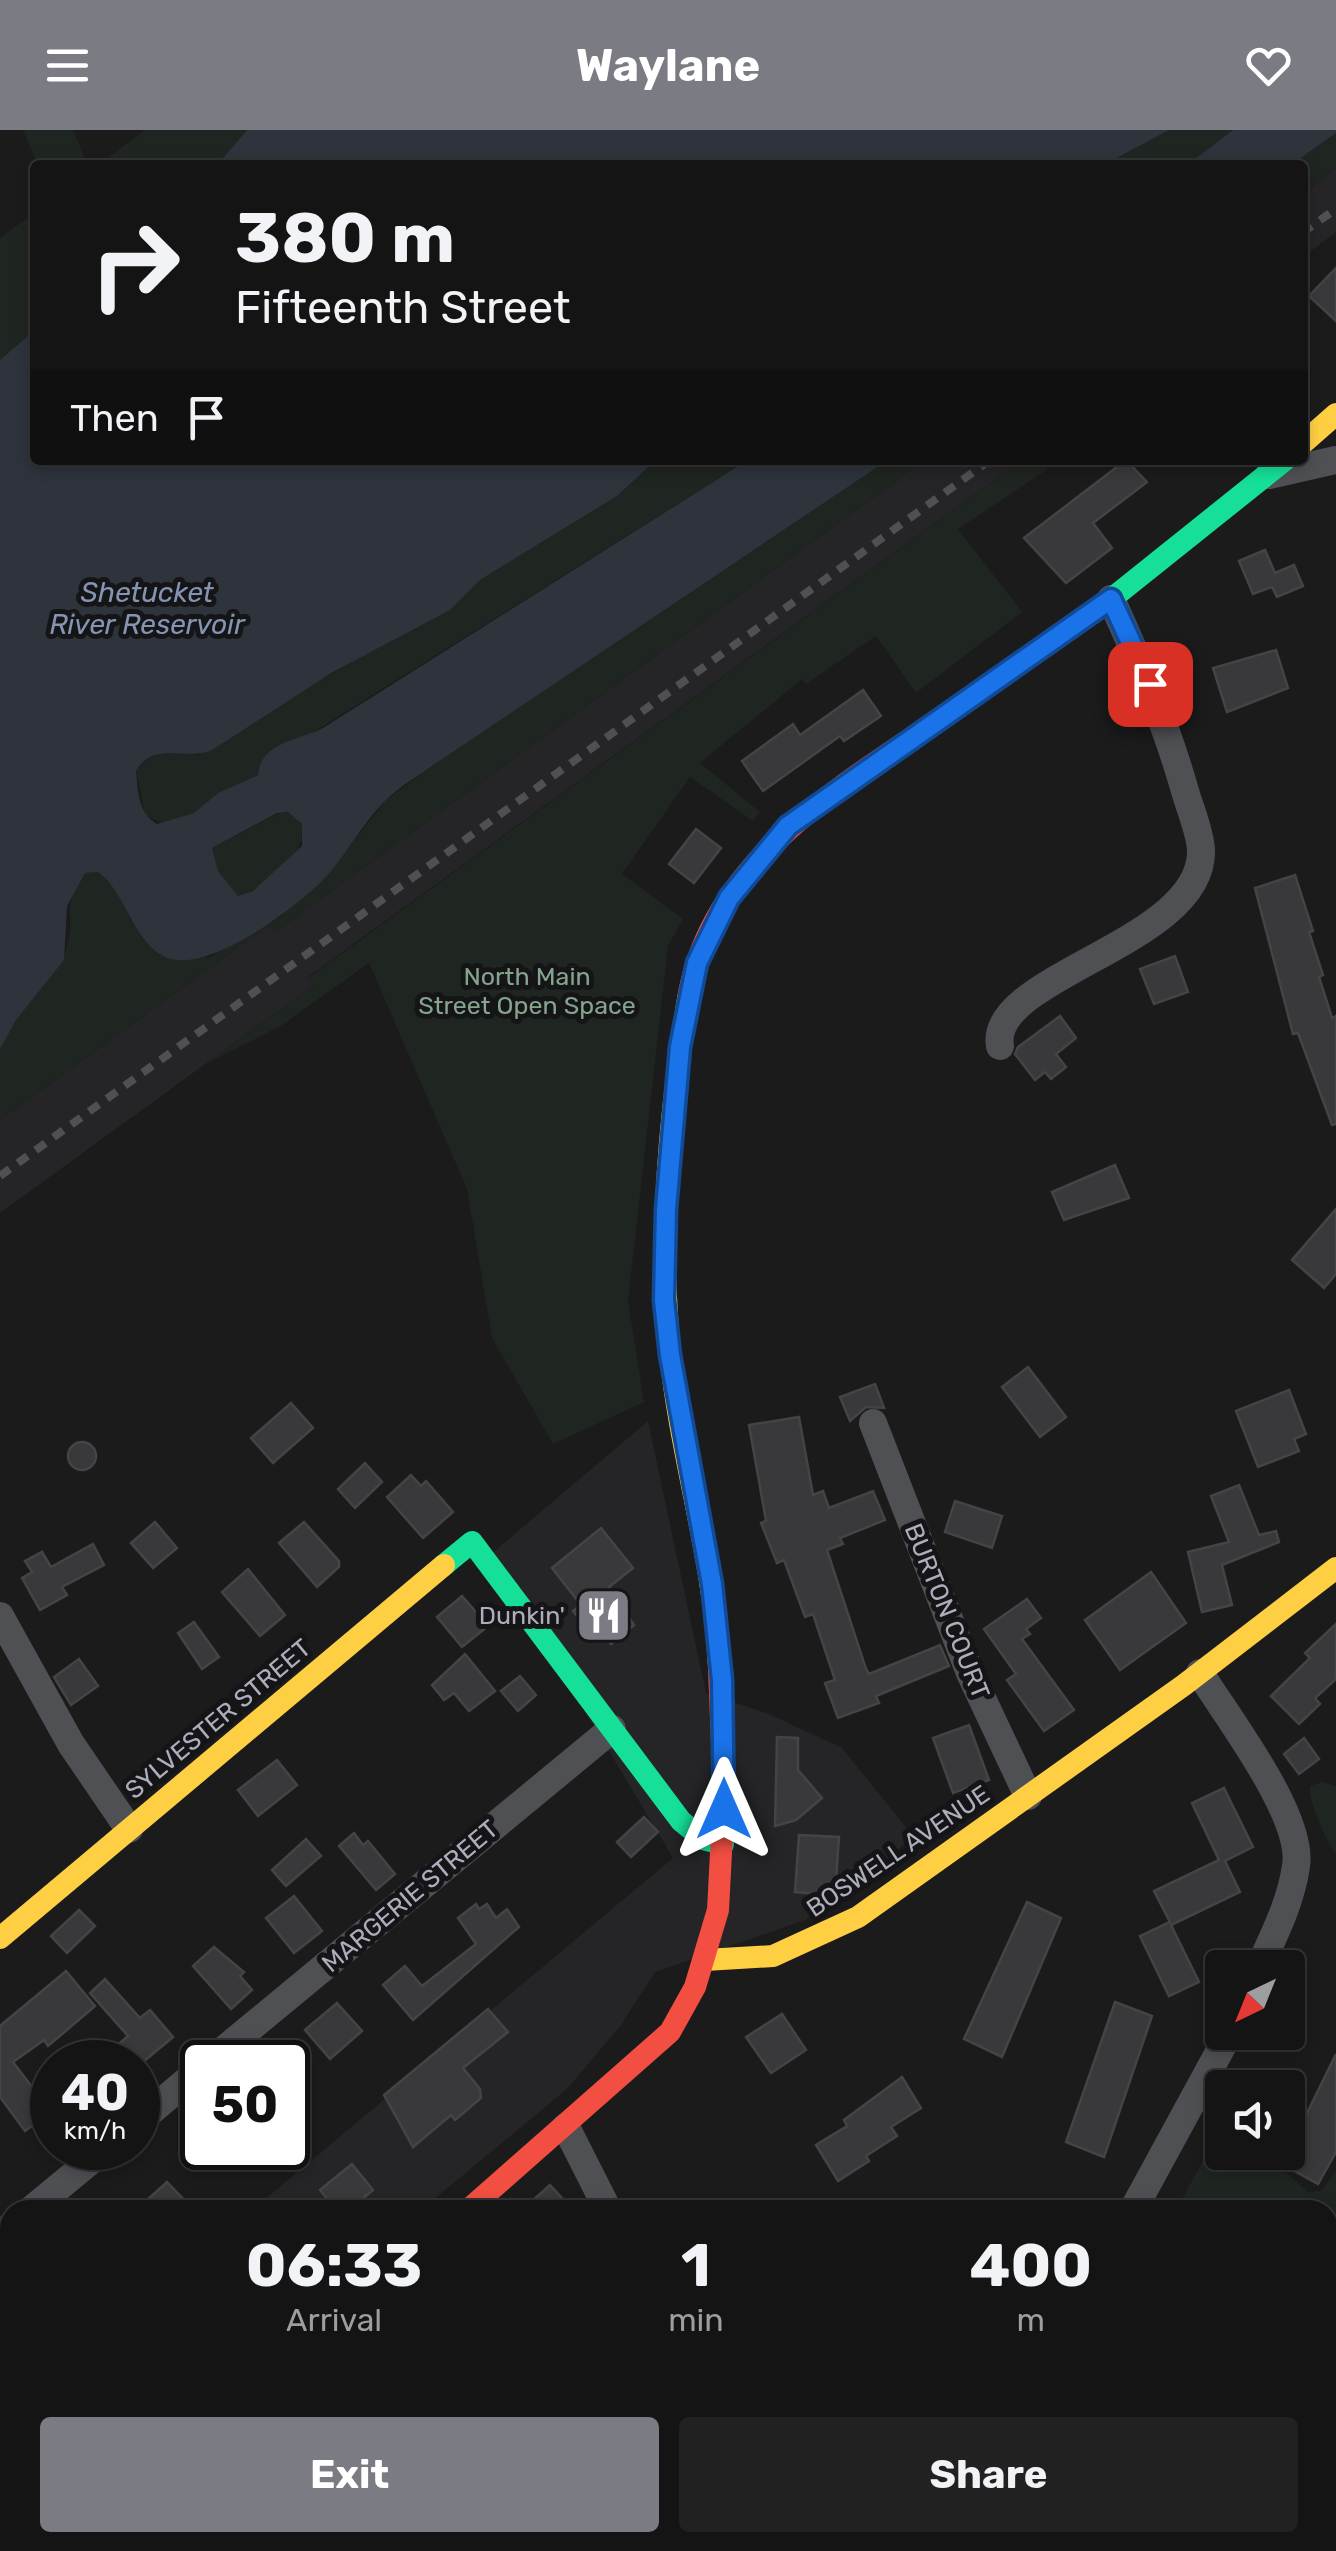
<!DOCTYPE html>
<style>
body{margin:0;font-family:Rubik,sans-serif;background:#212122;color:#f1f3f6;height:100vh;display:flex;flex-direction:column;font-size:38px;white-space:nowrap}
*{box-sizing:border-box;margin:0}
p{font-size:32px;color:#9d9ea0}
.icon{flex:none;width:55px;height:55px;fill:none;stroke:currentColor;stroke-width:2;stroke-linecap:round;stroke-linejoin:round}
.map{position:relative;flex:1;overflow:hidden}
.details{position:absolute;left:0px;top:2070px;width:1338px;height:352px;display:flex;flex-direction:column;background:#141414;border-radius:30px 30px 0 0;box-shadow:0 5px 15px #0003,0 0 0 2px #333334}
.details>*{flex:none}
.guide{position:absolute;left:30px;top:30px;width:1278px;height:305px;border-radius:10px;box-shadow:0 5px 15px #0003,0 0 0 2px #333334;background:#141414;color:#f1f3f6;overflow:hidden}
.needle{width:65px;rotate:223deg}
.controls{position:absolute;left:1205px;top:1820px;display:grid;gap:20px}
.controls a{display:grid;place-items:center;width:100px;height:100px;border-radius:10px;background:#141414;box-shadow:0 5px 15px #0003,0 0 0 2px #333334;font-size:50px}
.speed{position:absolute;left:30px;top:1910px;display:flex;gap:20px;font-size:50px;font-weight:700;text-align:center}
.speed>*{display:grid;place-content:center;width:130px;height:130px;border-radius:50%;background:#141414;box-shadow:0 5px 15px #0003,0 0 0 2px #333334;line-height:1}
.speed small{font-size:25px;font-weight:400}
.speed .limit{border:5px solid #111;border-radius:15px;background:#fff;color:#111}
.pin{position:absolute;display:grid;place-items:center;width:85px;height:85px;color:#fff;margin:-42px;border-radius:20px;box-shadow:0 5px 15px #0006}
.me{position:absolute;width:110px;margin:-55px;rotate:0deg;stroke-linejoin:round;filter:drop-shadow(0 0 8px #0008)}
.turn{display:flex;align-items:center;gap:35px;height:210px;padding:0 40px;font-size:45px}
.turn .icon{width:130px;height:130px;stroke-width:2.5}
.turn b{display:block;font-size:70px;line-height:85px}
.then{display:flex;align-items:center;height:95px;padding:0 40px;background:#0003;gap:20px;font-size:38px}
.eta{display:flex;justify-content:space-evenly;align-items:center;height:170px;text-align:center}
.eta b{font-size:60px;font-weight:700;line-height:70px}
.primary-button{display:flex;gap:20px;margin-top:auto;padding:20px 40px}
.primary-button a{flex:1;height:115px;border-radius:10px;background:#7a7b83;color:#fff;font-size:40px;font-weight:700;line-height:115px;text-align:center}
.primary-button a+a{background:#212122;color:#f1f3f6}
header{display:flex;justify-content:space-between;align-items:center;height:130px;padding:0 40px;background:#7a7b83;color:#fff;font-size:45px;font-weight:700}
.map>svg:first-child{display:block}
.built{fill:#252528}
.green{fill:#1f2521}
.water{fill:#2e333c;fill-rule:evenodd}
.building{fill:#39393b;stroke:#444447;stroke-width:2.5}
.lines{fill:none;stroke-linecap:round;stroke-linejoin:round}
.street{stroke:#4f5054;stroke-width:28}
.fast{stroke:#16e098;stroke-width:22}
.slow{stroke:#ffcf43;stroke-width:22}
.jam{stroke:#f24e42;stroke-width:22}
.rail{stroke:#505052;stroke-width:8;stroke-dasharray:12 10;stroke-linecap:butt}
.route-casing{stroke:#114b97;stroke-width:25}
.route{stroke:#1a73e8;stroke-width:18}
.labels{text-anchor:middle;dominant-baseline:central;stroke-width:10;stroke-linejoin:round;paint-order:stroke}
.park-label{font-size:25px;fill:#85a48e;stroke:#151517}
.street-label{font-size:25px;fill:#adaebb;stroke:#151517}
.poi-label{font-size:25px;fill:#adaebb;stroke:#151517;text-anchor:end}
.water-label{font-size:28px;font-style:italic;fill:#8694b3;stroke:#151517}
</style>
<header><svg class="icon" aria-label="menu" viewBox="0 0 24 24"><path d="M4 6h16M4 12h16M4 18h16"/></svg>Waylane<svg class="icon" aria-label="heart" viewBox="0 0 24 24"><path d="M12 20l-8-8c-3-5 5-10 8-4 3-6 11-1 8 4z"/></svg></header>
<div class="map">
<svg width="1336" height="2421" viewBox="0 0 1336 2421">
<rect width="100%" height="100%" fill="#1b1b1b"/>
<g class="built">
<path d="M1336,38V102L1303,127L1302,57L1307,60Z"/>
<path d="M925,330H1022L308,847L313,856L0,1083V990L269,795L275,802Z"/>
<path d="M648,1291L706,1563L769,1584L842,1618L914,1707L805,1790L655,1842L621,1895L567,1959L421,2080H252L673,1728L491,1424Z"/>
<path d="M10,2283V2412L22,2413L11,2421H0V2291Z"/>
</g>
<g class="green">
<path d="M23,0H73L88,35H38Z"/>
<path d="M145,0H247L217,35H98Z"/>
<path d="M1169,0H1233L1187,35H1104Z"/>
<path d="M1336,3V38L1306,60L1302,35H1291Z"/>
<path d="M35,82V200L0,230V108Z"/>
<path d="M656,330H748L304,608L258,645L218,663L195,683L163,694L145,685L136,641C151,618 174,623 198,625L394,506L450,480L480,450L617,366Z"/>
<path d="M888,330H925L275,802L269,795L0,990C0,968 0,941 0,920C8,879 55,856 67,816C76,784 60,777 85,743L98,742L121,765L208,828L276,790L323,750L386,670L435,634Z"/>
<path d="M1022,330H1044L1048,339L958,399L1022,482L916,563L876,506L806,554L802,549L700,633L760,682L753,691L690,647L622,744L683,789L668,816L628,1171L644,1272L553,1314L492,1208L467,1059L369,833L279,897L207,933L313,856L308,848Z"/>
<path d="M283,681L299,688C315,720 267,759 238,766C224,754 212,737 212,718Z"/>
<path d="M1322,1652L1336,1656V1723C1326,1713 1308,1669 1310,1656Z"/>
<path d="M1222,1996V2022L1272,2023L1274,2032L1308,2062L1321,2061L1336,2041V2415L1328,2421H1140L1138,2413L1328,2412V2080H1176Z"/>
</g>
<g class="water">
<path d="M247,0H1169L1104,35H217Z"/>
<path d="M1233,0H1336V3L1291,35H1187Z"/>
<path d="M35,200V330H656L617,366L480,450L450,480L333,542L212,620C185,632 155,610 136,641C138,661 138,683 157,694L194,683L218,663L258,645C261,612 297,611 323,598L748,330H888L435,634C418,646 399,657 385,671C361,695 346,726 323,750C294,779 204,848 163,826C132,809 127,764 98,742L85,743L67,776L64,830L16,890L0,919V230ZM288,682L302,694V716L253,761L238,766L218,741L212,718L277,683Z"/>
</g>
<g class="building">
<path d="M1336,138V191L1309,166Z"/>
<path d="M1126,330L1147,352L1093,393L1112,418L1066,453L1024,408Z"/>
<path d="M1265,420L1275,443L1294,435L1303,456L1277,467L1272,457L1253,464L1239,431Z"/>
<path d="M1276,520L1288,558L1227,582L1213,538Z"/>
<path d="M863,560L881,586L844,611L840,606L763,661L742,631L793,594L800,605Z"/>
<path d="M696,699L721,718L694,753L669,734Z"/>
<path d="M1295,745L1313,801L1309,802L1323,845L1319,847L1332,888L1336,886V994L1332,995L1298,903L1293,904L1255,758Z"/>
<path d="M1175,826L1188,862L1154,874L1140,839Z"/>
<path d="M1060,886L1076,908L1056,924L1066,937L1051,949L1045,942L1035,950L1015,924L1018,917Z"/>
<path d="M1115,1035L1129,1068L1064,1090L1052,1062Z"/>
<path d="M1336,1079V1144L1324,1158L1292,1130Z"/>
<path d="M1028,1237L1066,1287L1040,1307L1002,1257Z"/>
<path d="M875,1254L884,1278L866,1277L850,1291L840,1267Z"/>
<path d="M1289,1260L1306,1304L1294,1309L1299,1321L1258,1337L1236,1281Z"/>
<path d="M291,1273L313,1298L273,1333L251,1308Z"/>
<path d="M799,1287L813,1365L823,1361L829,1378L873,1361L885,1390L840,1408L843,1414L827,1420L866,1539L869,1544L940,1515L949,1536L876,1566L879,1573L838,1588L825,1553L835,1550L813,1484L805,1487L784,1430L777,1433L761,1393L766,1391L749,1295Z"/>
<circle cx="82" cy="1326" r="14"/>
<path d="M365,1333L382,1352L355,1378L338,1359Z"/>
<path d="M411,1345L421,1356L426,1351L453,1382L423,1408L387,1367Z"/>
<path d="M1239,1355L1259,1405L1276,1401L1279,1412L1222,1435L1232,1475L1202,1482L1188,1422L1229,1412L1211,1366Z"/>
<path d="M955,1371L1002,1386L992,1418L945,1402Z"/>
<path d="M155,1392L177,1418L153,1438L131,1413Z"/>
<path d="M304,1392L339,1431V1437L317,1457L279,1413Z"/>
<path d="M601,1398L633,1438L609,1457L634,1495L611,1514L604,1505L597,1510L573,1481L581,1475L552,1438Z"/>
<path d="M93,1414L104,1435L62,1457L67,1465L40,1480L22,1448L32,1442L25,1431L42,1422L51,1437Z"/>
<path d="M248,1439L285,1485L260,1506L222,1462Z"/>
<path d="M1151,1442L1186,1493L1120,1540L1085,1490Z"/>
<path d="M462,1466L488,1496L462,1517L437,1487Z"/>
<path d="M1027,1469L1041,1488L1026,1499L1030,1504L1022,1509L1074,1580L1044,1601L1007,1550L1016,1544L984,1499Z"/>
<path d="M194,1492L219,1527L202,1539L178,1503Z"/>
<path d="M1336,1494V1549L1315,1568L1320,1574L1299,1594L1271,1566L1310,1528L1305,1523Z"/>
<path d="M465,1524L495,1561L469,1581L454,1563L444,1570L432,1555Z"/>
<path d="M79,1529L98,1556L71,1575L54,1547Z"/>
<path d="M520,1546L536,1565L518,1581L501,1561Z"/>
<path d="M969,1595L989,1650L953,1663L933,1608Z"/>
<path d="M777,1607L798,1608V1640L822,1668L796,1690L775,1696Z"/>
<path d="M1304,1608L1319,1629L1299,1644L1284,1624Z"/>
<path d="M277,1630L297,1655L258,1686L238,1660Z"/>
<path d="M1224,1658L1253,1717L1225,1731L1240,1762L1171,1795L1199,1852L1169,1866L1140,1806L1170,1792L1154,1761L1219,1730L1192,1673Z"/>
<path d="M644,1687L658,1702L631,1727L617,1712Z"/>
<path d="M354,1703L363,1715L368,1711L395,1744L376,1760L339,1716Z"/>
<path d="M799,1705L839,1707L835,1765L795,1762Z"/>
<path d="M306,1709L321,1726L286,1756L272,1740Z"/>
<path d="M294,1766L322,1801L294,1823L266,1788Z"/>
<path d="M1027,1772L1061,1788L1002,1927L964,1909Z"/>
<path d="M476,1774L479,1779L487,1774L496,1788L507,1779L519,1797L413,1890L383,1855L405,1836L422,1856L476,1814L458,1788Z"/>
<path d="M79,1780L95,1796L67,1823L51,1806Z"/>
<path d="M214,1817L244,1842L240,1846L252,1860L231,1879L193,1836Z"/>
<path d="M66,1841L95,1876L48,1916L44,1910L13,1932L51,1982L25,2001L0,1967V1896Z"/>
<path d="M105,1849L140,1888L150,1880L173,1907L143,1932H98L128,1906L90,1863Z"/>
<path d="M1115,1872L1152,1886L1104,2027L1066,2012Z"/>
<path d="M337,1873L362,1901L330,1929L305,1900Z"/>
<path d="M488,1879L508,1902L463,1938L480,1959L481,1968L455,1990L451,1985L413,2017L384,1965Z"/>
<path d="M782,1884L806,1920L771,1943L746,1907Z"/>
<path d="M1336,1924V2022L1318,2054L1282,2034Z"/>
<path d="M902,1947L921,1978L891,1997L897,2006L866,2026L869,2031L838,2051L816,2015L847,1996L844,1990Z"/>
<path d="M352,2034L373,2060L349,2080H336L320,2060Z"/>
<path d="M167,2052L194,2080H136Z"/>
<path d="M550,2055L573,2080H522Z"/>
</g>
<g class="lines">
<g class="street">
<path d="M1269,345L1336,330"/>
<path d="M1000,916C987,846 1204,813 1201,720C1200,701 1190,679 1185,661C1166,594 1140,533 1111,469"/>
<path d="M873,1293L970,1543L1028,1666"/>
<path d="M0,1486L71,1614L129,1699"/>
<path d="M1200,1543C1227,1587 1304,1686 1296,1736C1291,1772 1274,1805 1259,1838"/>
<path d="M209,1932L612,1599"/>
<path d="M138,1992L202,1938"/>
<path d="M566,1997L608,2080"/>
<path d="M31,2080L106,2018"/>
<path d="M1133,2080L1230,1902"/>
<path d="M0,2106L10,2097"/>
<path d="M0,2383L10,2394"/>
<path d="M26,2412L33,2421"/>
<path d="M156,2412L160,2421"/>
<path d="M1108,2412L1110,2421"/>
</g>
<g class="fast">
<path d="M972,567L1100,478L1285,330"/>
<path d="M444,1435L472,1412L681,1691L703,1709L723,1714"/>
<path d="M55,2421L64,2412"/>
</g>
<g class="slow">
<path d="M1302,314L1336,284"/>
<path d="M688,869C670,980 658,1109 670,1221C680,1327 715,1430 719,1538"/>
<path d="M0,1808L444,1435"/>
<path d="M705,1830L773,1826L858,1787L1184,1555L1336,1438"/>
</g>
<g class="jam">
<path d="M688,869C712,721 861,645 972,567"/>
<path d="M468,2080L670,1902L695,1857L718,1780L724,1665L719,1538"/>
</g>
<g class="rail">
<path d="M1302,103L1336,79"/>
<path d="M0,1046L990,330"/>
</g>
</g>
<g class="lines">
<defs>
<path id="route" d="M724,1679L722,1550L712,1454L670,1225L664,1170L666,1079L680,917L697,833L729,768L788,696L1111,469L1150,554"/>
</defs>
<use href="#route" class="route-casing"/>
<use href="#route" class="route"/>
</g>
<defs>
<symbol id="restaurant-square" viewBox="-11 -11 22 22"><rect x="-9" y="-9" width="18" height="18" rx="4" fill="#7a7b83" stroke="#151517"/><path d="M-5-6h1v4h1v-4h1v4h1v-4h1v5L-1.5 .5V6h-2V.5L-5-1ZM5-6V6H3V1.5H1.5Q1.5-4 5-6Z" fill="#fff"/></symbol>
</defs>
<g fill-rule="evenodd">
<use href="#restaurant-square" x="572" y="1454" width="63" height="63"/>
</g>
<g class="labels">
<g class="park-label">
<text x="527" y="846">North Main<tspan x="527" dy="29">Street Open Space</tspan></text>
</g>
<g class="street-label">
<text transform="translate(947 1481) rotate(68)">BURTON COURT</text>
<text transform="translate(218 1589) rotate(-40)">SYLVESTER STREET</text>
<text transform="translate(898 1721) rotate(-34)">BOSWELL AVENUE</text>
<text transform="translate(410 1766) rotate(-40)">MARGERIE STREET</text>
</g>
<g class="poi-label">
<text x="565" y="1485">Dunkin'</text>
</g>
<g class="water-label">
<text x="147" y="462">Shetucket<tspan x="147" dy="32">River Reservoir</tspan></text>
</g>
</g>
</svg>
<div class="controls">
<a><svg class="needle" viewBox="-14 -14 28 28"><path d="M0-13l5 13h-10z" fill="#e53935"/><path d="M0 13l5-13h-10z" fill="#9d9ea0"/></svg></a>
<a><svg class="icon" aria-label="sound" viewBox="0 0 24 24"><path d="M4 9h4l5-4v14l-5-4H4zM17 9q2 3 0 6"/></svg></a>
</div>
<div class="speed"><div>40<small>km/h</small></div><div class="limit">50</div></div>
<div class="pin" style="left:1150px;top:554px;background:#d93025"><svg class="icon" aria-label="arrive" viewBox="0 0 24 24"><path d="M6 21V4h12l-3 4 3 4H6"/></svg></div>
<svg class="me" style="left:724px;top:1679px" viewBox="-20 -20 40 40"><path d="M0-17L14 15 0 8-14 15z" fill="#1a73e8" stroke="#fff" stroke-width="4"/></svg>
<div class="guide">
<div class="turn"><svg class="icon" aria-label="right" viewBox="0 0 24 24"><path d="M7 20v-9h11M14 6l5 5-5 5"/></svg><div><b>380 m</b>Fifteenth Street</div></div>
<div class="then">Then<svg class="icon" aria-label="arrive" viewBox="0 0 24 24"><path d="M6 21V4h12l-3 4 3 4H6"/></svg></div>
</div>
<section class="details">
<div class="eta">
<div><b>06:33</b><p>Arrival</p></div>
<div><b>1</b><p>min</p></div>
<div><b>400</b><p>m</p></div>
</div>
<div class="primary-button"><a>Exit</a><a>Share</a></div>
</section>
</div>
